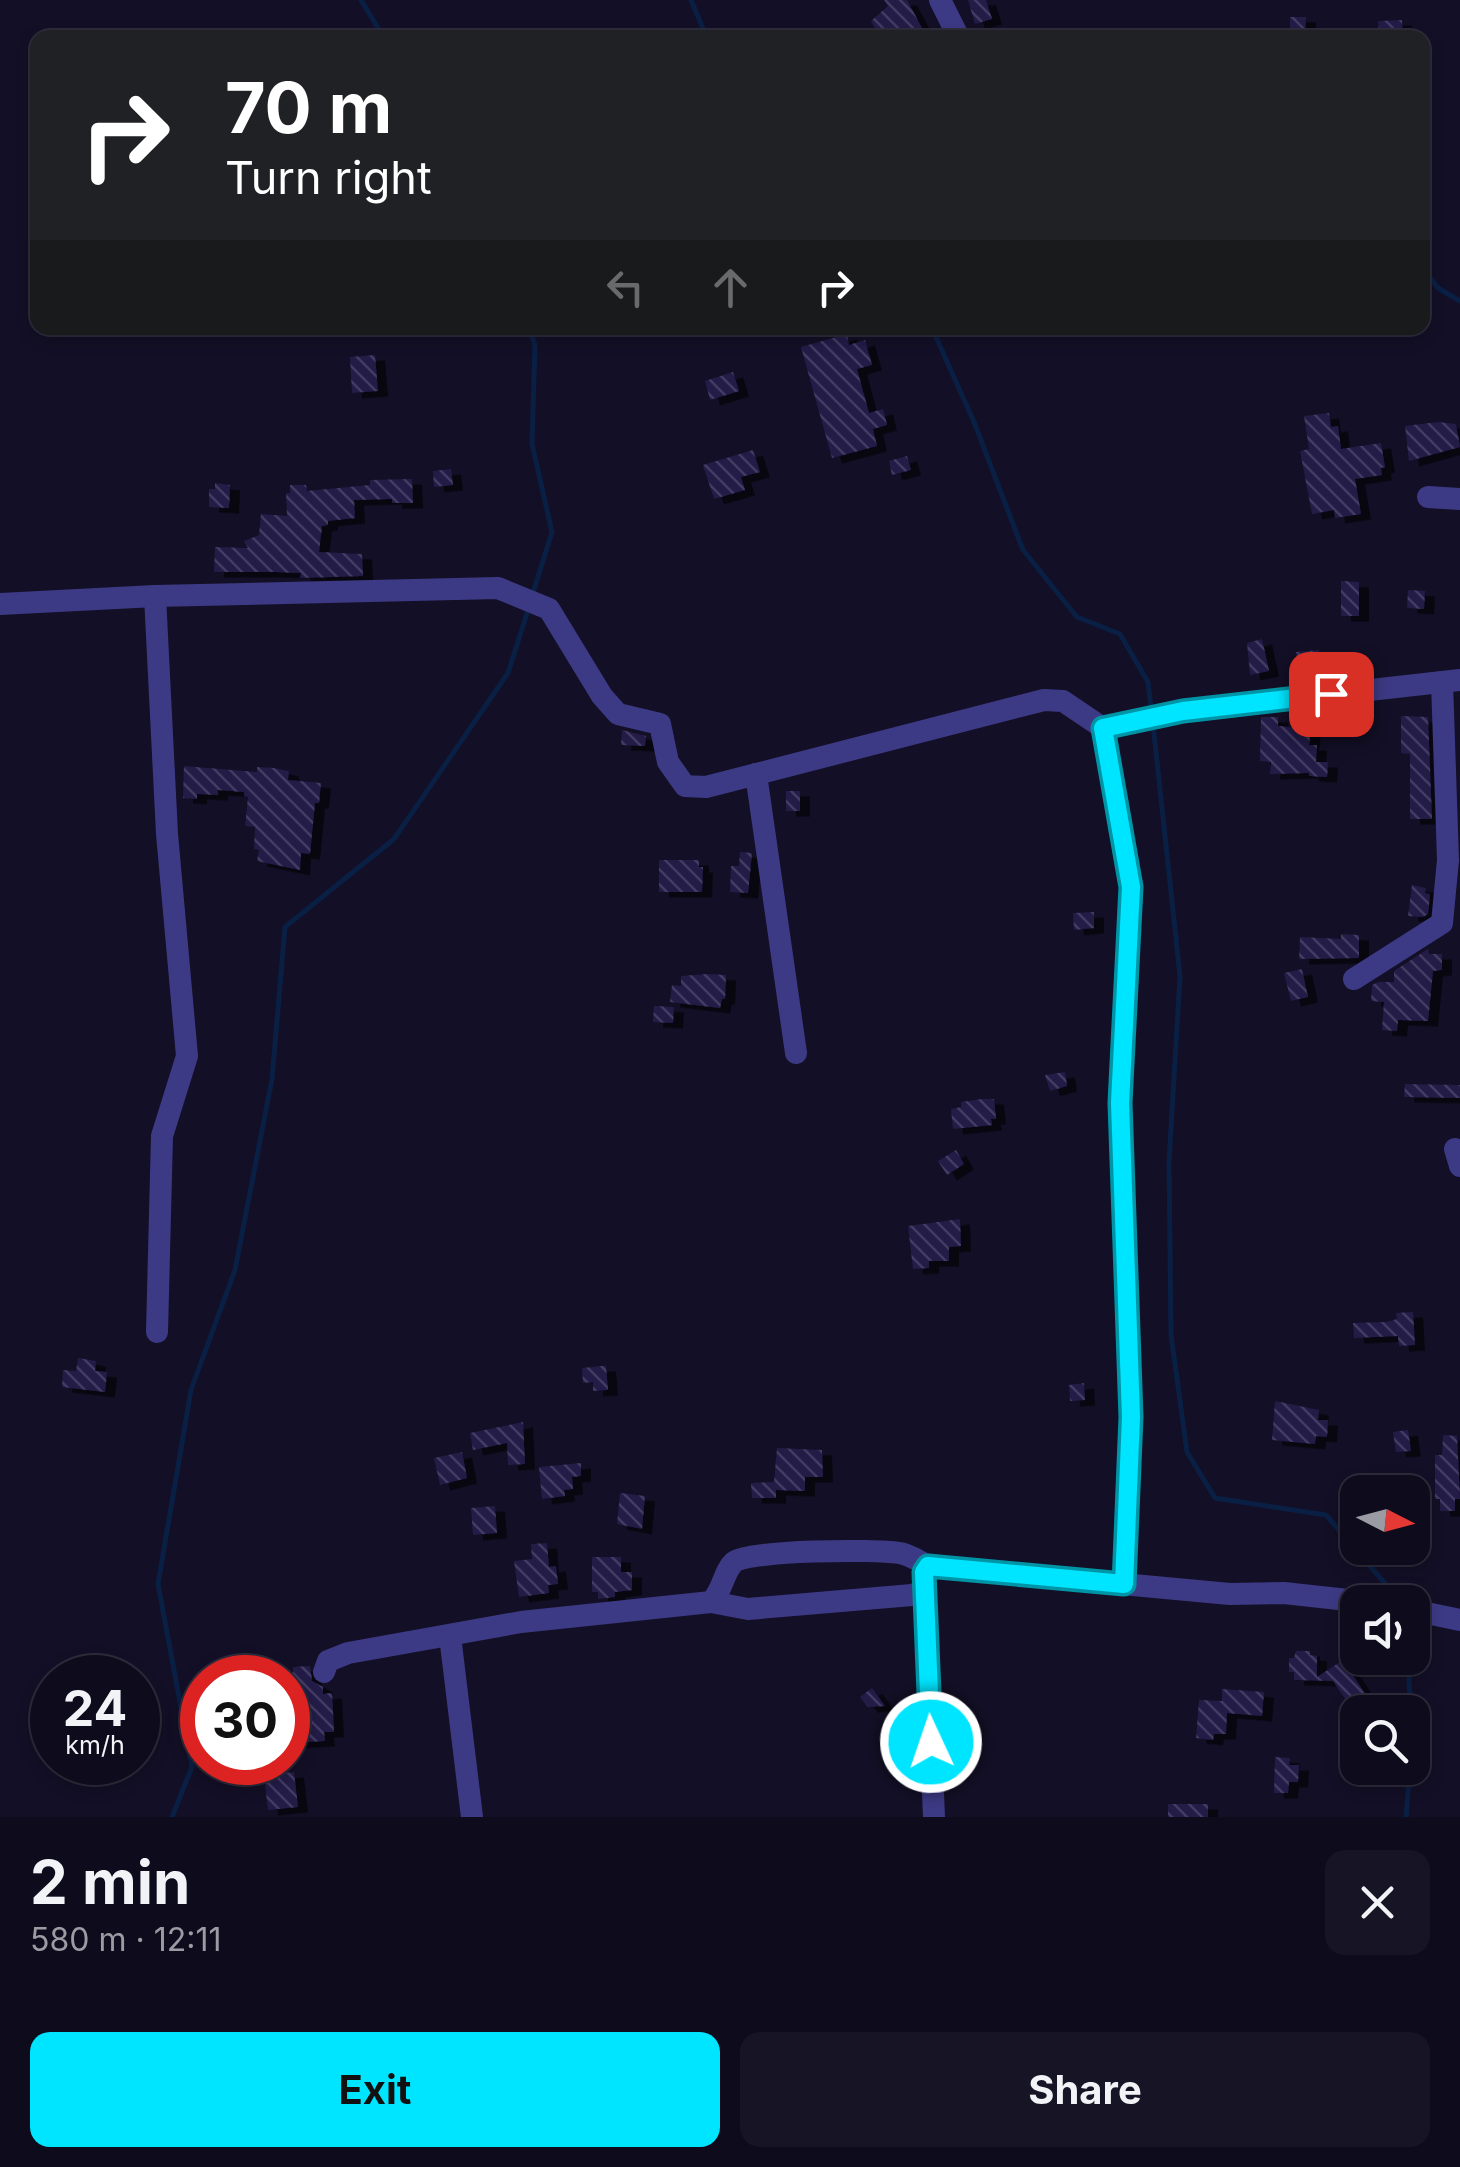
<!DOCTYPE html>
<meta charset="utf-8">
<style>
body{margin:0;font-family:Inter,sans-serif;background:#171425;color:#f1f3f6;height:100vh;display:flex;flex-direction:column;font-size:38px;white-space:nowrap}
*{box-sizing:border-box;margin:0}
p{font-size:32px;color:#9b9ba3}
.icon{flex:none;width:55px;height:55px;fill:none;stroke:currentColor;stroke-width:2;stroke-linecap:round;stroke-linejoin:round}
.map{position:relative;height:1817px;overflow:hidden}
.details{display:flex;flex-direction:column;background:#0e0b1c;flex:1}
.details>*{flex:none}
.guide{position:absolute;left:30px;top:30px;width:1400px;height:305px;border-radius:20px;box-shadow:0 5px 15px #0003,0 0 0 2px #2e2b3b;background:#202124;color:#fff;overflow:hidden}
.needle{width:65px;rotate:96deg}
.buttons{position:absolute;left:1340px;top:1475px;display:grid;gap:20px}
.buttons a{display:grid;place-items:center;width:90px;height:90px;border-radius:20px;background:#0e0b1c;box-shadow:0 5px 15px #0003,0 0 0 2px #2e2b3b;font-size:50px}
.speed{position:absolute;left:30px;top:1655px;display:flex;gap:20px;font-size:50px;font-weight:700;text-align:center}
.speed>*{display:grid;place-content:center;width:130px;height:130px;border-radius:50%;background:#0e0b1c;box-shadow:0 5px 15px #0003,0 0 0 2px #2e2b3b;line-height:1}
.speed small{font-size:25px;font-weight:400}
.speed .limit{border:15px solid #d22;background:#fff;color:#111}
.pin{position:absolute;display:grid;place-items:center;width:85px;height:85px;color:#fff;margin:-42px;border-radius:20px;box-shadow:0 5px 15px #0006}
.me{position:absolute;width:110px;margin:-55px;rotate:357deg;stroke-linejoin:round;filter:drop-shadow(0 0 8px #0008)}
.turn{display:flex;align-items:center;gap:35px;height:210px;padding:0 30px;font-size:45px}
.turn .icon{width:130px;height:130px;stroke-width:2.5}
.turn b{display:block;font-size:70px;line-height:85px}
.lanes{display:flex;align-items:center;height:95px;padding:0 30px;background:#0003;justify-content:center;gap:50px;direction:ltr}
.lanes .off{opacity:.35}
.round{display:grid;place-items:center;flex:none;width:105px;height:105px;border-radius:20px;background:#171425}
.head{display:flex;align-items:center;justify-content:space-between;height:170px;padding:0 30px}
h1{font-size:60px;font-weight:700;line-height:75px}
.action{display:flex;gap:20px;margin-top:auto;padding:20px 30px}
.action a{flex:1;height:115px;border-radius:20px;background:#00e5ff;color:#111;font-size:40px;font-weight:700;line-height:115px;text-align:center}
.action a+a{background:#171425;color:#f1f3f6}
.map>svg:first-child{display:block}
.lines{fill:none;stroke-linecap:round;stroke-linejoin:round}
.stream{stroke:#0a1f44;stroke-width:5}
.building{fill:url(#building-back-hatch);filter:url(#shadow)}
.minor{stroke:#3d3a85;stroke-width:22}
.route-casing{stroke:#0095a6;stroke-width:25}
.route{stroke:#00e5ff;stroke-width:18}
</style>
<div class="map">
<svg width="1460" height="1817" viewBox="0 0 1460 1817">
<defs>
<pattern id="building-back-hatch" width="6" height="6" patternUnits="userSpaceOnUse" patternTransform="scale(2.5)"><rect width="6" height="6" fill="#241b47"/><path d="M-1 5l2 2M0 0l6 6M5-1l2 2" fill="none" stroke="#433b63"/></pattern>
<filter id="shadow"><feDropShadow dx="10" dy="5.5" stdDeviation="0" flood-color="#0009"/></filter>
</defs>
<rect width="100%" height="100%" fill="#130f26"/>
<g class="lines">
<g class="stream">
<path d="M361,0L384,38"/>
<path d="M691,0L707,38"/>
<path d="M1422,267L1438,288L1460,301"/>
<path d="M529,328L535,345L532,444L552,532L532,596"/>
<path d="M932,328L974,422L1023,550L1077,617L1120,634L1148,682L1151,708"/>
<path d="M1153,724L1180,976L1169,1162L1171,1335L1187,1452L1215,1498L1326,1515L1401,1602"/>
<path d="M1408,1658L1412,1746"/>
<path d="M172,1817L192,1767L158,1584L191,1390L235,1270L272,1079L285,927L394,839L508,673L529,607"/>
<path d="M1406,1817L1410,1768"/>
</g>
</g>
<g class="building">
<path d="M884,0H907L922,28L904,38L896,29L880,38L871,21L888,6Z"/>
<path d="M968,0H986L992,19L975,24Z"/>
<path d="M1290,17H1306L1305,38H1290Z"/>
<path d="M1402,20L1403,38H1379L1378,21Z"/>
<path d="M847,334L849,345L865,340L872,365L857,369L869,413L883,409L887,425L873,429L877,446L832,458L801,347Z"/>
<path d="M375,355L378,391L352,393L350,357Z"/>
<path d="M733,372L739,391L710,400L705,381Z"/>
<path d="M1329,413L1331,427L1338,426L1341,449L1381,443L1385,467L1381,468L1382,475L1355,479L1361,514L1335,518L1334,510L1312,514L1300,451L1309,449L1304,416Z"/>
<path d="M1438,422L1456,424L1460,447L1409,461L1405,426Z"/>
<path d="M753,450L760,472L741,477L745,490L714,499L703,465Z"/>
<path d="M907,456L911,470L892,475L889,461Z"/>
<path d="M451,469L453,485L434,487L433,471Z"/>
<path d="M412,479L413,503H392V499L354,500L355,518L328,521V525L322,526L319,552L362,554L363,576L300,578L301,573L274,572H214L215,547L248,548L244,541L259,535L261,514L287,516L286,493H290V485H306L307,491L370,485V480Z"/>
<path d="M215,483L230,485L229,508L209,507V489H215Z"/>
<path d="M1341,581L1359,582V616H1341Z"/>
<path d="M1408,590L1425,591L1424,609L1407,608Z"/>
<path d="M1262,639L1269,671L1250,675L1247,643Z"/>
<path d="M1319,650L1321,677L1298,679L1296,652Z"/>
<path d="M1401,716L1428,717L1432,819H1410V754L1401,753Z"/>
<path d="M1261,717H1278V726L1311,729L1309,745H1317L1316,762H1328L1327,777L1309,776V773L1270,774L1271,762L1260,761Z"/>
<path d="M622,730L646,736L645,746L621,745Z"/>
<path d="M184,766L257,772V767L274,768L289,771L288,780L321,783L319,803H315L310,854L301,853L300,870L257,861L259,850L254,849L255,827L245,826L248,797L244,796V792L218,790V795L197,794V799L183,798Z"/>
<rect x="786" y="791" width="14" height="20"/>
<path d="M740,852L752,853L748,893L730,892L731,866H739Z"/>
<path d="M659,860H699V867H703L702,892H659Z"/>
<path d="M1412,885L1426,888L1425,893L1430,894L1428,914L1423,917L1408,916Z"/>
<path d="M1094,912V928L1074,930L1073,913Z"/>
<path d="M1341,934L1359,935V958L1299,959L1300,937L1341,939Z"/>
<path d="M1428,949L1429,954H1442V970L1433,971L1428,1021L1398,1020L1397,1031L1382,1030L1384,1002L1371,1001L1372,985L1378,982H1394V971Z"/>
<path d="M1302,969L1308,997L1291,1001L1284,973Z"/>
<path d="M707,974L726,975L725,999H722L720,1008L670,1002L672,985L681,986V976Z"/>
<path d="M654,1006L674,1007L673,1023L653,1022Z"/>
<path d="M1065,1072L1067,1086L1050,1091L1045,1075Z"/>
<path d="M1405,1084L1460,1085V1098L1404,1097Z"/>
<path d="M982,1099H994L996,1119H991L992,1125L953,1129L951,1109L961,1107V1102Z"/>
<path d="M956,1150L964,1164L947,1175L938,1161Z"/>
<path d="M960,1219L961,1246L949,1247V1261H929V1268L913,1269L908,1226Z"/>
<path d="M1413,1312L1415,1345L1399,1346L1398,1336L1354,1338L1353,1323L1386,1322L1397,1319L1396,1313Z"/>
<path d="M78,1358L96,1361L95,1371L107,1372L105,1392L62,1387L63,1370L76,1371Z"/>
<path d="M602,1366H606L608,1390L593,1391V1382L583,1383L582,1368Z"/>
<path d="M1084,1383L1085,1400L1070,1401L1069,1385Z"/>
<path d="M1275,1401L1319,1410L1318,1420H1328L1327,1437L1316,1436L1315,1444L1272,1440Z"/>
<path d="M523,1422L525,1464L508,1465L507,1443L473,1450L470,1433Z"/>
<path d="M1408,1430L1411,1451L1396,1452L1393,1432Z"/>
<path d="M1443,1435L1457,1436L1460,1499H1455V1511H1440V1499H1435V1455H1442Z"/>
<path d="M777,1448L822,1450L823,1477H805V1491L776,1490V1498H752L751,1483L774,1482Z"/>
<path d="M462,1452L467,1478L440,1485L434,1458Z"/>
<path d="M581,1463V1476L572,1477L573,1489L564,1490L565,1496L542,1499L539,1467Z"/>
<path d="M620,1493L645,1496L642,1529L617,1524Z"/>
<path d="M495,1506L497,1533L473,1535L471,1508Z"/>
<path d="M547,1543L549,1567L556,1566L558,1584L548,1585L549,1593L519,1597L514,1561L532,1559L531,1544Z"/>
<path d="M592,1557H621V1572H632V1590L615,1592V1597L598,1599V1592H592Z"/>
<path d="M1296,1651H1310V1655L1317,1656V1677L1343,1660L1368,1698L1352,1709L1333,1681L1294,1680V1672H1289V1658H1294Z"/>
<path d="M310,1666L312,1681L323,1687V1694L332,1693L334,1732H324L325,1741L288,1743V1685H293V1667Z"/>
<path d="M872,1688L885,1706L868,1707L860,1697Z"/>
<path d="M1222,1689L1264,1692L1262,1716L1227,1713L1226,1734H1214L1213,1740L1196,1738L1199,1700L1222,1701Z"/>
<path d="M1275,1757L1290,1758L1289,1765H1299L1298,1782H1289L1288,1793H1274Z"/>
<path d="M294,1772L298,1807L268,1810L264,1775Z"/>
<rect x="1168" y="1804" width="40" height="13"/>
</g>
<g class="lines">
<g class="minor">
<path d="M940,0L959,38"/>
<path d="M1428,497L1460,499"/>
<path d="M0,604L155,596"/>
<path d="M1103,728L1131,887L1119,1103L1131,1417L1124,1584"/>
<path d="M756,774L796,1053"/>
<path d="M1354,979L1442,923L1448,860L1442,682"/>
<path d="M1455,1149L1460,1166"/>
<path d="M157,1332L162,1136L187,1056L167,834L155,596L498,588L549,609L602,696L618,714L660,724L668,762L685,786L706,787L1044,700L1063,701L1103,728L1183,711L1460,680"/>
<path d="M711,1602L748,1609L912,1595L924,1591"/>
<path d="M1412,1610L1460,1620"/>
<path d="M450,1636L472,1817"/>
<path d="M324,1672L328,1661L348,1653L521,1622L711,1602C724,1589 723,1572 734,1562C750,1550 875,1549 899,1553C909,1554 919,1561 928,1566"/>
<path d="M934,1817L924,1572L928,1566L1230,1594L1284,1593L1366,1602"/>
</g>
</g>
<g class="lines">
<defs>
<path id="route" d="M931,1742L924,1572L928,1566L1124,1584L1131,1417L1120,1103L1131,887L1103,728L1183,711L1331,694"/>
</defs>
<use href="#route" class="route-casing"/>
<use href="#route" class="route"/>
</g>
</svg>
<div class="buttons">
<a><svg class="needle" viewBox="-14 -14 28 28"><path d="M0-13l5 13h-10z" fill="#e53935"/><path d="M0 13l5-13h-10z" fill="#9b9ba3"/></svg></a>
<a><svg class="icon" aria-label="sound" viewBox="0 0 24 24"><path d="M4 9h4l5-4v14l-5-4H4zM17 9q2 3 0 6"/></svg></a>
<a><svg class="icon" aria-label="search" viewBox="0 0 24 24"><circle cx="10" cy="10" r="6"/><path d="M15 15l6 6"/></svg></a>
</div>
<div class="speed"><div>24<small>km/h</small></div><div class="limit">30</div></div>
<div class="pin" style="left:1331px;top:694px;background:#d93025"><svg class="icon" aria-label="arrive" viewBox="0 0 24 24"><path d="M6 21V4h12l-3 4 3 4H6"/></svg></div>
<svg class="me" style="left:931px;top:1742px" viewBox="-20 -20 40 40"><circle r="17" fill="#00e5ff" stroke="#fff" stroke-width="3"/><path d="M0-11L8 9 0 5-8 9z" fill="#fff"/></svg>
<div class="guide">
<div class="turn"><svg class="icon" aria-label="right" viewBox="0 0 24 24"><path d="M7 20v-9h11M14 6l5 5-5 5"/></svg><div><b>70 m</b>Turn right</div></div>
<div class="lanes"><svg class="icon off" aria-label="left" viewBox="0 0 24 24"><path d="M17 20v-9H6M10 6l-5 5 5 5"/></svg><svg class="icon off" aria-label="ahead" viewBox="0 0 24 24"><path d="M12 20V5M6 11l6-6 6 6"/></svg><svg class="icon" aria-label="right" viewBox="0 0 24 24"><path d="M7 20v-9h11M14 6l5 5-5 5"/></svg></div>
</div>
</div>
<section class="details">
<div class="head"><div><h1>2 min</h1><p>580 m · 12:11</p></div><a class="round"><svg class="icon" aria-label="close" viewBox="0 0 24 24"><path d="M6 6l12 12M18 6L6 18"/></svg></a></div>
<div class="action"><a>Exit</a><a>Share</a></div>
</section>
